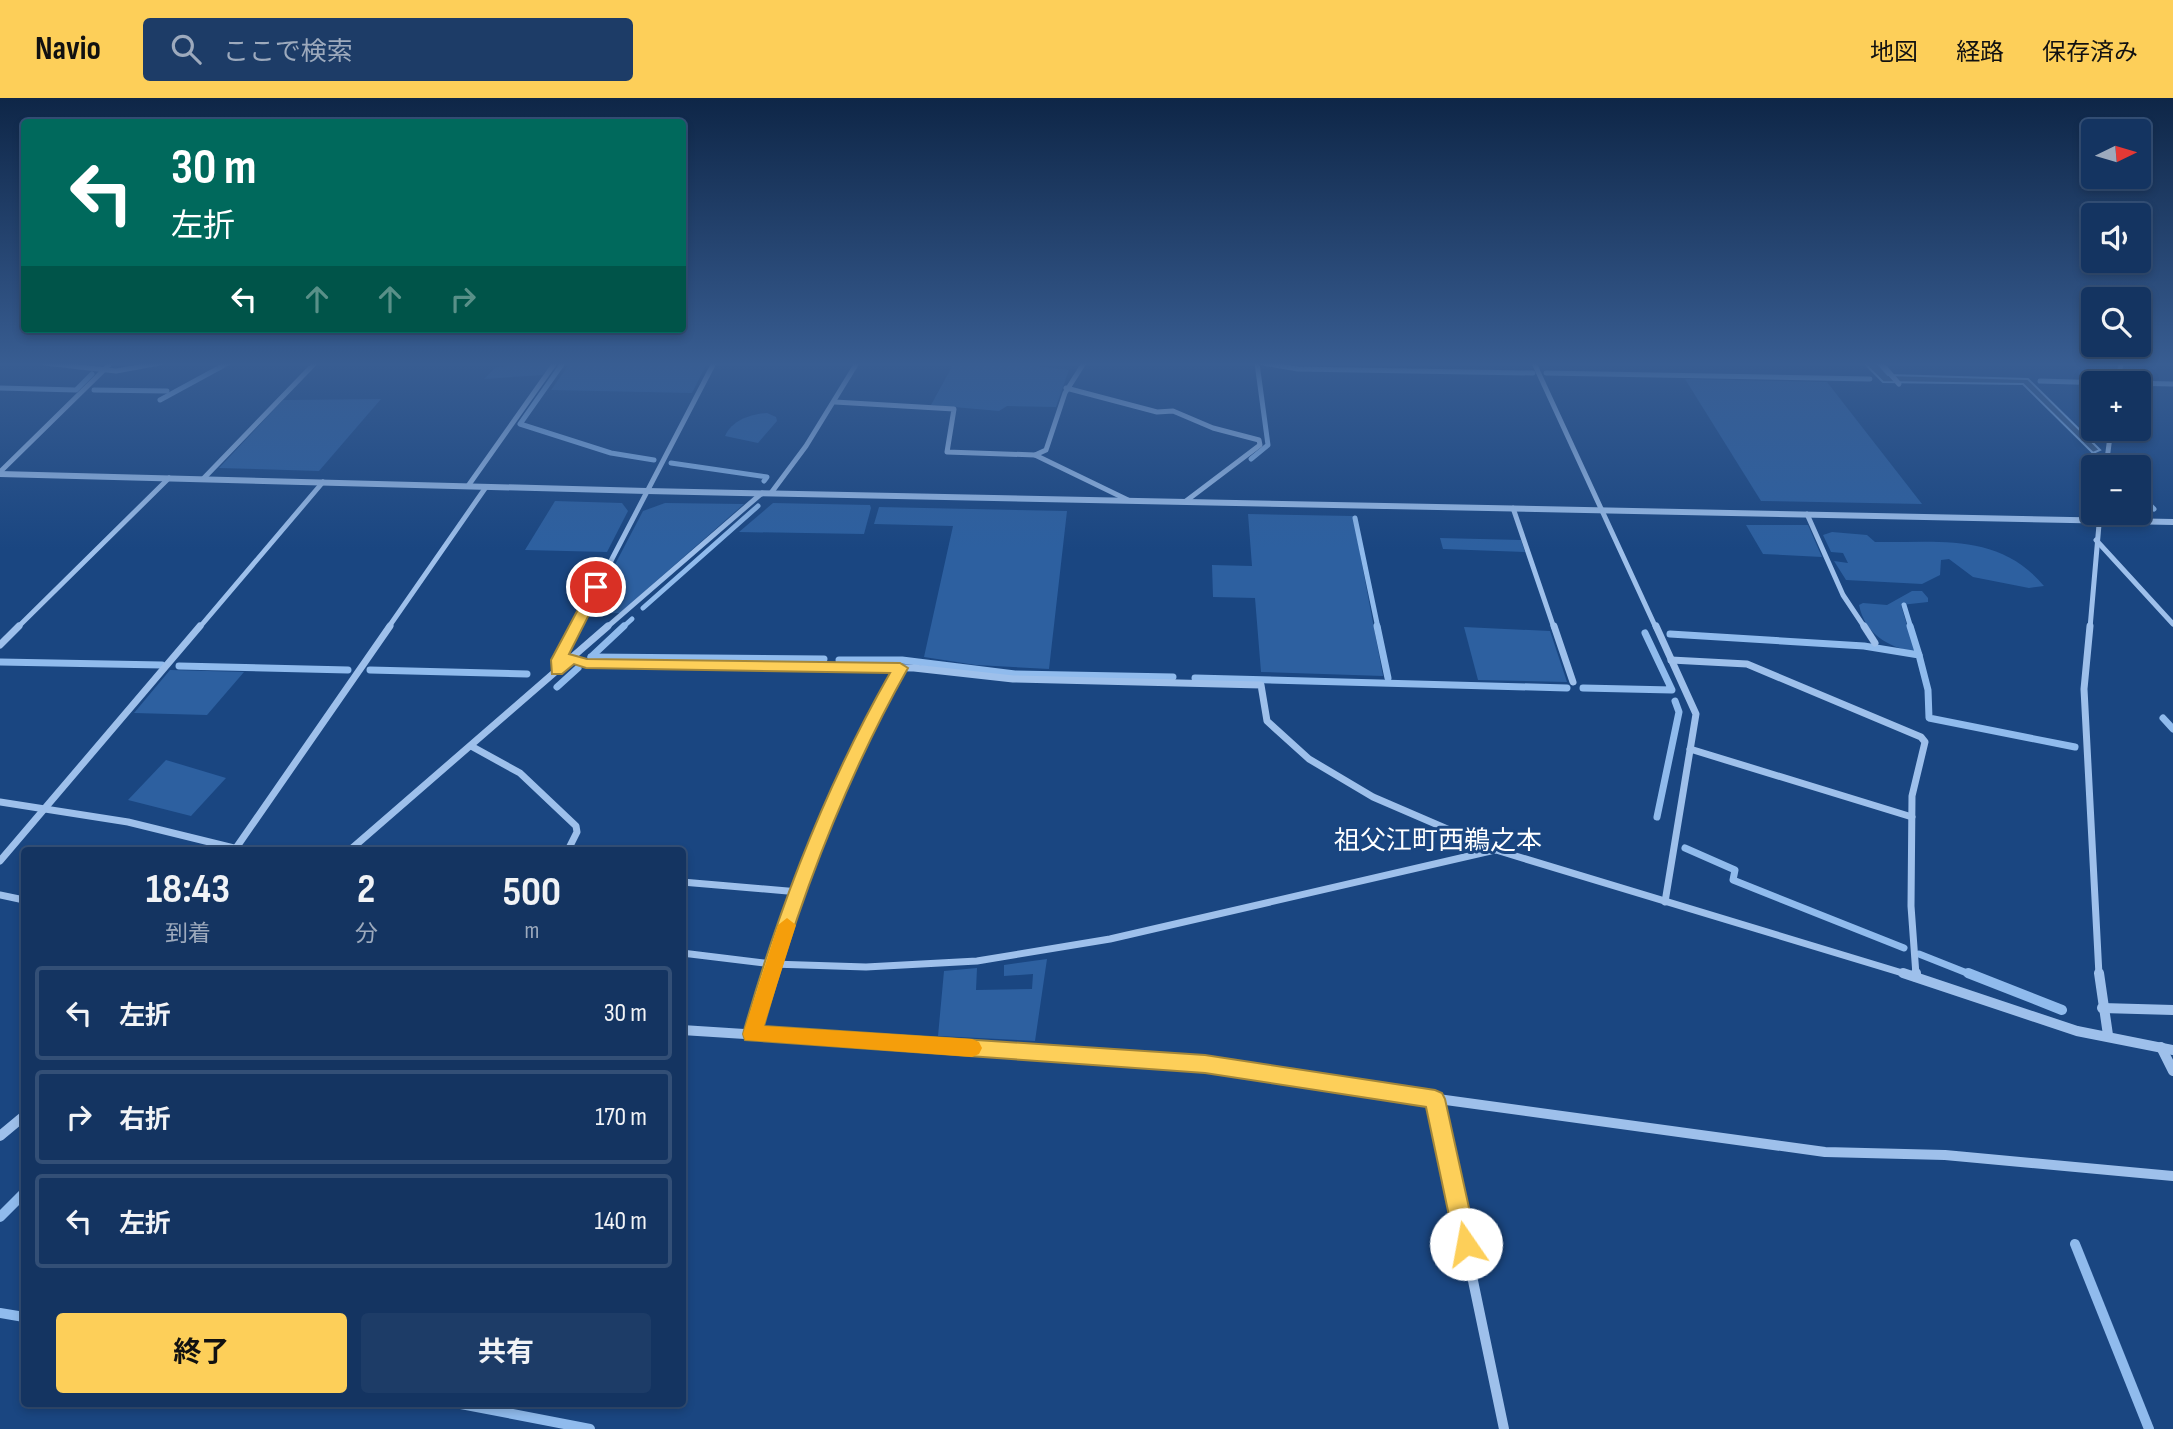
<!DOCTYPE html>
<html lang="ja">
<meta charset="utf-8">
<style>
body{margin:0;font-family:"Sofia Sans Condensed","Noto Sans JP",sans-serif;background:#1d3c67;color:#f1f3f6;height:100vh;display:flex;flex-direction:column;font-size:26px;white-space:nowrap}
*{box-sizing:border-box;margin:0}
p{font-size:23px;color:#9daabd}
.icon{flex:none;width:38px;height:38px;fill:none;stroke:currentColor;stroke-width:2;stroke-linecap:round;stroke-linejoin:round}
.map{position:relative;flex:1;overflow:hidden}
.drawer{position:absolute;left:21px;top:749px;width:665px;height:560px;display:flex;flex-direction:column;background:#143461;border-radius:7px;box-shadow:0 4px 10px #0003,0 0 0 2px #334f76}
.drawer>*{flex:none}
.guide{position:absolute;left:21px;top:21px;width:665px;height:214px;border-radius:7px;box-shadow:0 4px 10px #0003,0 0 0 2px #334f76;background:#00695c;color:#fff;overflow:hidden}
.needle{width:46px;rotate:85deg}
.tools{position:absolute;left:2081px;top:21px;display:grid;gap:14px}
.tools a{display:grid;place-items:center;width:70px;height:70px;border-radius:7px;background:#143461;box-shadow:0 4px 10px #0003,0 0 0 2px #334f76;font-size:35px}
.pin{position:absolute;display:grid;place-items:center;width:60px;height:60px;color:#fff;margin:-30px;border:4px solid #fff;border-radius:50%;box-shadow:0 2px 7px #0007}
.me{position:absolute;width:77px;margin:-38px;rotate:348deg;stroke-linejoin:round;filter:drop-shadow(0 0 5px #0008)}
.turn{display:flex;align-items:center;gap:24px;height:147px;padding:0 35px;font-size:32px}
.turn .icon{width:91px;height:91px;stroke-width:2.5}
.turn b{display:block;font-size:49px;line-height:60px}
.lanes{display:flex;align-items:center;height:66px;padding:0 35px;background:#0003;justify-content:center;gap:35px;direction:ltr}
.lanes .off{opacity:.35}
.eta{display:flex;justify-content:space-evenly;align-items:center;height:119px;text-align:center}
.eta b{font-size:42px;font-weight:700;line-height:49px}
.cta{display:flex;gap:14px;margin-top:auto;padding:14px 35px}
.cta a{flex:1;height:80px;border-radius:7px;background:#fdcf59;color:#111;font-size:28px;font-weight:700;line-height:80px;text-align:center}
.cta a+a{background:#1d3c67;color:#f1f3f6}
ul{padding:0;list-style:none}
li{display:flex;align-items:center;gap:21px;height:94px;margin:0 14px 10px;padding:0 21px;border:4px solid #334f76;border-radius:7px}
li div{flex:1}
li b{display:block;font-size:26px}
li em{font-style:normal}
header{display:flex;align-items:center;gap:42px;box-sizing:border-box;height:98px;padding:0 35px;background:#fdcf59;color:#111}
header strong{font-size:33px}
nav{display:flex;gap:38px;margin-inline-start:auto;font-size:24px}
.search{width:490px;height:63px;background:#1d3c67;display:flex;align-items:center;gap:18px;box-sizing:border-box;padding:0 24px;border-radius:7px;color:#9daabd;font-size:26px}
.map>svg:first-child{display:block}
.green{fill:#2d60a0}
.water{fill:#3c5d88;stroke:#90bbed;stroke-width:2}
.lines{fill:none;stroke-linecap:round;stroke-linejoin:round}
.stream-far2{stroke:#90bbed;stroke-width:5}
.stream-far1{stroke:#90bbed;stroke-width:7}
.stream{stroke:#90bbed;stroke-width:10}
.minor-far2{stroke:#9ec0eb;stroke-width:5}
.minor-far1{stroke:#9ec0eb;stroke-width:7}
.minor{stroke:#9ec0eb;stroke-width:10}
.tertiary{fill:#9ec0eb;fill-rule:evenodd}
.route{fill:#fdcf59;stroke:#a4873a;stroke-width:2}
.slow{fill:#f59e0b}
.labels{text-anchor:middle;dominant-baseline:central;stroke-width:6;stroke-linejoin:round;paint-order:stroke}
.quarter-label{font-size:26px;fill:#fff;stroke:#1a4681}
</style>
<header>
<strong>Navio</strong>
<div class="search"><svg class="icon" aria-label="search" viewBox="0 0 24 24"><circle cx="10" cy="10" r="6"/><path d="M15 15l6 6"/></svg>ここで検索</div>
<nav><a>地図</a><a>経路</a><a>保存済み</a></nav>
</header>
<div class="map">
<svg width="2173" height="1331" viewBox="0 0 2173 1331">
<rect width="100%" height="100%" fill="#1a4681"/>
<g class="green">
<path d="M553,265L543,277L484,281L496,269Z"/>
<path d="M570,265H707L692,295L551,292Z"/>
<path d="M954,265H1012L1069,272L1056,309L1007,308L999,313L931,307Z"/>
<path d="M1685,281L1827,284L1922,406L1761,403Z"/>
<path d="M381,301L319,373L219,370L283,302Z"/>
<path d="M767,315L776,319L777,323L758,345L725,338C732,322 751,316 767,315Z"/>
<path d="M555,403L622,405L628,413L607,454L525,452Z"/>
<path d="M665,405L744,406L620,515L589,516L643,413Z"/>
<path d="M773,405L870,407L871,410L864,436L739,434Z"/>
<path d="M879,409L1067,413L1049,571L976,567L924,559L953,428L874,426Z"/>
<path d="M1248,416L1353,418L1383,578L1261,574L1255,500L1213,499L1212,467L1252,468Z"/>
<path d="M1746,427H1808L1822,459L1763,456Z"/>
<path d="M1832,434L1867,437L1875,444C1938,445 1999,434 2044,488L2029,490L1973,479L1949,461L1941,462L1940,477L1922,486L1846,482L1834,463L1848,465L1843,455L1831,454L1823,437Z"/>
<path d="M1440,440L1521,442L1525,454L1443,451Z"/>
<path d="M1912,493H1922L1928,500V504L1901,507L1915,554C1888,549 1865,536 1859,507L1863,505L1887,507Z"/>
<path d="M1464,529L1550,533L1567,584L1478,582Z"/>
<path d="M170,572H171L244,574L207,617L134,615Z"/>
<path d="M166,662L226,680L191,718L128,702Z"/>
<path d="M1047,861L1035,943L938,938L944,873L977,870L976,892L1032,891L1033,876L1004,878V867Z"/>
</g>
<path class="water" d="M1864,265H1877L1888,277L2028,281L2100,352L2093,355L2023,286L1883,284Z"/>
<g class="lines">
<g class="stream-far2">
<path d="M563,265L520,326L611,355L654,362"/>
<path d="M1262,265L1298,271L1533,275"/>
<path d="M1546,275L1870,281"/>
<path d="M2040,283L2108,285"/>
<path d="M2128,285L2173,286"/>
<path d="M0,290L76,292L92,276"/>
<path d="M94,292L167,293"/>
<path d="M160,302L228,265"/>
<path d="M1251,361L1268,347L1257,265"/>
<path d="M671,365L767,379L764,383"/>
<path d="M2138,395L2154,411"/>
<path d="M1355,420L1378,530"/>
<path d="M1904,507L1911,530"/>
<path d="M643,510L758,408"/>
<path d="M622,530L632,521"/>
</g>
<g class="stream-far1">
<path d="M1377,528L1388,580"/>
<path d="M1910,528L1919,557"/>
<path d="M1670,536L1864,548L1919,557L1928,592L1929,620L2075,649"/>
<path d="M591,559L824,561"/>
<path d="M591,559L624,528"/>
<path d="M839,562H902L1015,576L1173,579"/>
<path d="M0,564L162,567"/>
<path d="M179,568L348,572"/>
<path d="M370,572L527,576"/>
<path d="M1195,580L1567,590"/>
<path d="M557,589L578,570"/>
<path d="M1583,590L1672,592L1645,535"/>
<path d="M2163,620L2173,631"/>
<path d="M1657,719L1679,614L1675,603"/>
<path d="M1685,750L1735,772L1733,782L1904,850"/>
<path d="M1919,856L1972,877"/>
</g>
<g class="stream">
<path d="M1968,875L2062,912"/>
<path d="M0,1119L24,1095"/>
<path d="M2075,1146L2149,1331"/>
<path d="M0,1215L24,1219"/>
<path d="M461,1306L590,1331"/>
</g>
<g class="minor-far2">
<path d="M44,265L116,273L160,265"/>
<path d="M1534,265L1656,530"/>
<path d="M1881,265L1899,286"/>
<path d="M2118,285L2121,265"/>
<path d="M1066,290L1157,314L1173,313L1213,330L1259,342L1260,347L1186,403"/>
<path d="M835,304L954,311L947,354L1035,357L1046,352L1065,295L1084,265"/>
<path d="M1035,357L1128,402"/>
<path d="M2106,369L2111,331"/>
<path d="M0,374L111,265"/>
<path d="M203,381L315,265"/>
<path d="M468,388L555,265"/>
<path d="M771,395L806,348L857,265"/>
<path d="M1513,410L1554,530"/>
<path d="M1807,416L1843,497L1865,530"/>
<path d="M2096,442L2173,526"/>
<path d="M17,530L169,380"/>
<path d="M199,530L323,384"/>
<path d="M388,530L486,389"/>
<path d="M576,530L714,265"/>
<path d="M606,530L762,395"/>
<path d="M2090,530L2100,415"/>
</g>
<g class="minor-far1">
<path d="M1554,528L1573,584"/>
<path d="M1656,528L1696,616L1665,804"/>
<path d="M1864,528L1875,545"/>
<path d="M2090,528L2084,591L2099,877"/>
<path d="M0,547L19,528"/>
<path d="M572,560L586,565L914,570L1013,581L1261,587L1267,623L1309,661L1373,699L1496,752L1909,877"/>
<path d="M1671,562L1747,566L1921,639L1925,644L1912,698L1911,808L1916,877"/>
<path d="M557,572L577,528"/>
<path d="M471,648L520,675L576,728L577,734L568,752"/>
<path d="M1690,651L1912,719"/>
<path d="M0,704L128,724L242,752"/>
<path d="M236,750L390,528"/>
<path d="M350,752L608,528"/>
<path d="M0,763L200,528"/>
<path d="M682,784L799,794"/>
<path d="M0,797L24,802"/>
<path d="M682,855L772,866L866,869L977,863L1110,841L1495,752"/>
<path d="M770,877L835,703L900,570"/>
</g>
<g class="minor">
<path d="M1903,875L2077,933L2173,952"/>
<path d="M1916,875V879"/>
<path d="M2099,875L2108,937"/>
<path d="M2102,910L2173,912"/>
<path d="M682,932L1204,966L1292,981L1825,1054L1945,1057L2173,1078"/>
<path d="M752,936L771,875"/>
<path d="M2161,949L2173,973"/>
<path d="M1435,1001L1504,1331"/>
<path d="M0,1038L24,1018"/>
</g>
<path class="tertiary" d="M0,373L647,390L2173,421V427L647,396L0,379Z"/>
</g>
<linearGradient id="sky" x2="0" y2="1"><stop stop-color="#0e2647"/><stop offset="0.59" stop-color="#385d92"/><stop offset="1" stop-color="#385d92" stop-opacity="0"/></linearGradient>
<rect width="2173" height="451" fill="url(#sky)"/>
<path class="route" d="M596,485L603,489L569,556L587,561L900,565L908,570C845,682 798,805 764,928L1205,957L1435,992L1442,995L1445,1001L1477,1146L1473,1154L1466,1157L1458,1154L1455,1146L1426,1009L1205,975L745,942L743,936C778,812 826,687 890,575L586,570L574,566L562,576H552L551,562L590,489Z"/>
<path class="slow" d="M787,820L796,827L764,928L972,941L979,944L982,950L979,956L972,959L745,942L743,936L778,827Z"/>
<g class="labels">
<g class="quarter-label">
<text x="1438" y="743">祖父江町西鵜之本</text>
</g>
</g>
</svg>
<div class="tools">
<a><svg class="needle" viewBox="-14 -14 28 28"><path d="M0-13l5 13h-10z" fill="#e53935"/><path d="M0 13l5-13h-10z" fill="#9daabd"/></svg></a>
<a><svg class="icon" aria-label="sound" viewBox="0 0 24 24"><path d="M4 9h4l5-4v14l-5-4H4zM17 9q2 3 0 6"/></svg></a>
<a><svg class="icon" aria-label="search" viewBox="0 0 24 24"><circle cx="10" cy="10" r="6"/><path d="M15 15l6 6"/></svg></a>
<a>+</a>
<a>−</a>
</div>
<div class="pin" style="left:596px;top:489px;background:#d93025"><svg class="icon" aria-label="arrive" viewBox="0 0 24 24"><path d="M6 21V4h12l-3 4 3 4H6"/></svg></div>
<svg class="me" style="left:1466px;top:1146px" viewBox="-20 -20 40 40"><circle r="19" fill="#fff"/><path d="M0-13L10 11 0 6-10 11z" fill="#fdcf59"/></svg>
<div class="guide">
<div class="turn"><svg class="icon" aria-label="left" viewBox="0 0 24 24"><path d="M17 20v-9H6M10 6l-5 5 5 5"/></svg><div><b>30 m</b>左折</div></div>
<div class="lanes"><svg class="icon" aria-label="left" viewBox="0 0 24 24"><path d="M17 20v-9H6M10 6l-5 5 5 5"/></svg><svg class="icon off" aria-label="ahead" viewBox="0 0 24 24"><path d="M12 20V5M6 11l6-6 6 6"/></svg><svg class="icon off" aria-label="ahead" viewBox="0 0 24 24"><path d="M12 20V5M6 11l6-6 6 6"/></svg><svg class="icon off" aria-label="right" viewBox="0 0 24 24"><path d="M7 20v-9h11M14 6l5 5-5 5"/></svg></div>
</div>
<section class="drawer">
<div class="eta">
<div><b>18:43</b><p>到着</p></div>
<div><b>2</b><p>分</p></div>
<div><b>500</b><p>m</p></div>
</div>
<ul>
<li><svg class="icon" aria-label="left" viewBox="0 0 24 24"><path d="M17 20v-9H6M10 6l-5 5 5 5"/></svg><div><b>左折</b></div><em>30 m</em></li>
<li><svg class="icon" aria-label="right" viewBox="0 0 24 24"><path d="M7 20v-9h11M14 6l5 5-5 5"/></svg><div><b>右折</b></div><em>170 m</em></li>
<li><svg class="icon" aria-label="left" viewBox="0 0 24 24"><path d="M17 20v-9H6M10 6l-5 5 5 5"/></svg><div><b>左折</b></div><em>140 m</em></li>
</ul>
<div class="cta"><a>終了</a><a>共有</a></div>
</section>
</div>
